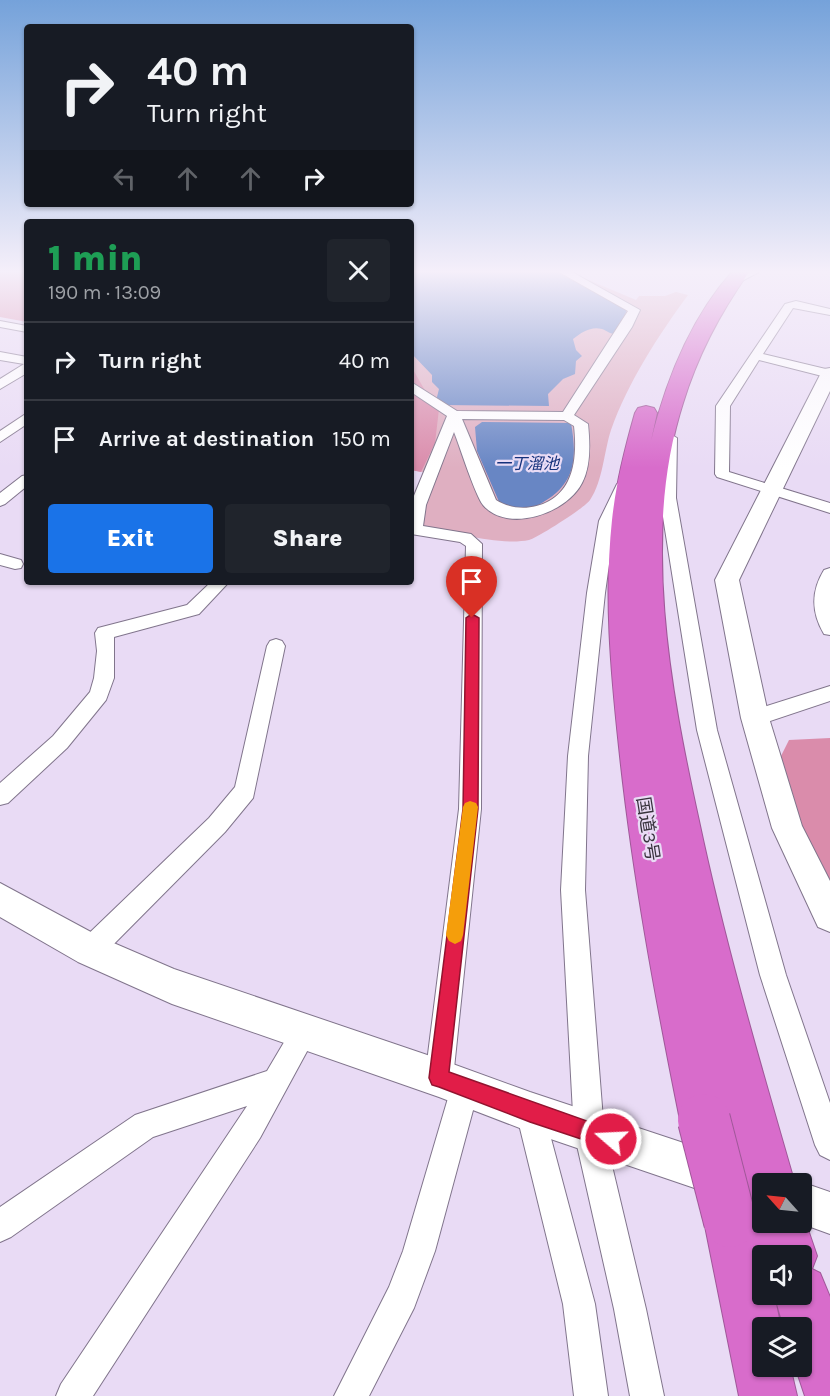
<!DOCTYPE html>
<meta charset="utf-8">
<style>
body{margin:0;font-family:Karla,"Noto Sans JP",sans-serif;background:#20242c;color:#f1f3f6;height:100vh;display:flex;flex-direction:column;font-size:22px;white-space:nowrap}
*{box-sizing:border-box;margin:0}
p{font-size:20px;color:#9ea1a6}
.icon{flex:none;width:33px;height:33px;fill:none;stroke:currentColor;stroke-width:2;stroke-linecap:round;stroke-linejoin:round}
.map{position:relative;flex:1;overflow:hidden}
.details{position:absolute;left:24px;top:219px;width:390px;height:366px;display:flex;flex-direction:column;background:#171b24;border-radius:6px;box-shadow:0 2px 4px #0004}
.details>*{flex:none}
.banner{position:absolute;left:24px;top:24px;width:390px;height:183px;border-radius:6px;box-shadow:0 2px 4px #0004;background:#171b24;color:#f1f3f6;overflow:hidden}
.needle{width:39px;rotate:297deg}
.tools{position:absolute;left:752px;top:1173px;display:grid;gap:12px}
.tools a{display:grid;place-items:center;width:60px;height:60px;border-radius:6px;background:#171b24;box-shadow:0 2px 4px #0004;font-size:30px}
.pin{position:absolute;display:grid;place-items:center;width:51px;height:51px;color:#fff;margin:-62px -26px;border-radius:50% 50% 50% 0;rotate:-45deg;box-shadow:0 0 6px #0007}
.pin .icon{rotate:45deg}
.me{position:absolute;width:66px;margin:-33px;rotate:289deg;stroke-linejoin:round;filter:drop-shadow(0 0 4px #0008)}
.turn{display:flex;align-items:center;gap:21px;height:126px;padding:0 24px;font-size:27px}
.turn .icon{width:78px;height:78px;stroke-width:2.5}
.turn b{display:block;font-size:42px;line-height:51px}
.lanes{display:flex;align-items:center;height:57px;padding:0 24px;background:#0003;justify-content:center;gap:30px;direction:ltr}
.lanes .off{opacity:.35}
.round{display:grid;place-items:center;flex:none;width:63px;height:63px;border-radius:6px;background:#20242c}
.headline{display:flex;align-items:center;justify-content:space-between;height:102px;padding:0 24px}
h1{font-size:36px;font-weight:800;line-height:45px;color:#1e9e55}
.cta{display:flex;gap:12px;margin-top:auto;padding:12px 24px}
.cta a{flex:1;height:69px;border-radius:6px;background:#1a73e8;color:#fff;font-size:24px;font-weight:800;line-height:69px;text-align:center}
.cta a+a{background:#20242c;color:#f1f3f6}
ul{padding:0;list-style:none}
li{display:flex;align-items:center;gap:18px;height:78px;padding:0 24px;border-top:2px solid #363941}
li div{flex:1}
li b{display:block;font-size:22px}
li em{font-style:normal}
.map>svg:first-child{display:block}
.green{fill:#dfafc1}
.forest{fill:#da8cab}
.water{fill:#6886c4}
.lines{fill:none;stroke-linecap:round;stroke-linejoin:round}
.street-casing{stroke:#81758c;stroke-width:2}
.secondary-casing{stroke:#81758c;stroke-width:2}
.highway-casing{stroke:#a05899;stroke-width:2}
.street{fill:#fff;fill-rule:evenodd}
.secondary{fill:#fff;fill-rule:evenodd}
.highway{fill:#d86ccb;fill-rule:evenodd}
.highway-bridge-casing{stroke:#a05899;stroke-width:54;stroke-linecap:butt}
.highway-bridge{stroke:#d86ccb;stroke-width:52}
.route{fill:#e11d48;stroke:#92132f;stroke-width:1.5}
.slow{fill:#f59e0b}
.labels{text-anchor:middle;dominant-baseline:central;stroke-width:4.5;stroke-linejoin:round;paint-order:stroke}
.far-water-label{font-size:16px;font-style:italic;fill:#14317b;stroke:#e9dbf5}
.street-label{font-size:18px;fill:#37323c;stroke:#e9dbf5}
</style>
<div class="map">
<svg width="830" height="1396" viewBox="0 0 830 1396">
<rect width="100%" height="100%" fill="#e9dbf5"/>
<path class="green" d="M411,272H575L579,276L636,300L639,296H665L676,292L688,295C658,336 628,382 611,430C604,451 603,481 590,500C586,507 537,538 529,540C500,546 454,532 425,528L421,523L433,474L411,470Z"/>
<g class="forest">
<path d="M0,272H27V322L0,317Z"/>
<path d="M411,366L431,401L439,409L435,443L421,472L411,470Z"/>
<path d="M830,738V892L804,834L779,760L789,740Z"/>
</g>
<g class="water">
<path d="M411,272H557L627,310L616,334C609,334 608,331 602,329C591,326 582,332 573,339L576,350L582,356L576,361L575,374L563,379L548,394L549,406L443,405L436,401L439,389L432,382V375L411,353Z"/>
<path d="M482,422L571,423C577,457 576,482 545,501C540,504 534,508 528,509C520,510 509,506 500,504L477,451L475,427Z"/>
</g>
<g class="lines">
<defs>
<g id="street">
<path d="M559,272H572L640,310L632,327L574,415L588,424C590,443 591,466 582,483C567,513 508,534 483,505C475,495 460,447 454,432L426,505L423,526L471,534L482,544L481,809L453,1078L449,1088L439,1092L429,1088L425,1078L459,809L466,546L460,542L411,534V503L447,416L411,392V382L457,411L563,412L628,311ZM462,419L564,420L574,426C576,443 576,465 568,481C555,508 519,515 496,500Z"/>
<path d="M745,272H759L736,284L727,282Z"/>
<path d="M796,301L830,309V315L793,308L763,354L830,370V378L759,360L730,406L729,472L830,503V513L717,477L715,474L716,406L785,304Z"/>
<path d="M0,321L27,326V332L0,327Z"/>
<path d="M0,352L27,357V373L0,389V379L24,364L0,360Z"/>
<path d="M27,413V424L0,442V431Z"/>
<path d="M670,434L677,438L676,498L717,730L786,975L830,1103V1160L820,1155L815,1145L760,975L697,730L660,498L663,438Z"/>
<path d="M27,475V486L5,504L0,506V493L22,476Z"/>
<path d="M624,480L631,484L615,521L605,593L588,756L585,890L604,1132L646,1309L664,1396H630L614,1309L574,1132L561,890L568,756L587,593L599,521L617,484Z"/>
<path d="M0,554L21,560L23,564L21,568L15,569L0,565Z"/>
<path d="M830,568V635L824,634C811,612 811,591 824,570Z"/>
<path d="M211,582H229L199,614L114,637V678L106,700L67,748L8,803L0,805V783L53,736L90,692L94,678L97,651L95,633L98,628L187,605Z"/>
<path d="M276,639L282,641L285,646L253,798L225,832L99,959L90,962L81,959L77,950L81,941L209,818L235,787L267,646L270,641Z"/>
<path d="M830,686V701L755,726L748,724L745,718L748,712Z"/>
<path d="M305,1018L314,1022L318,1031L260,1138L93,1396H56L61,1384L247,1106L153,1137L11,1237L0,1242V1207L135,1115L267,1071L296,1022Z"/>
<path d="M465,1074L475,1078L479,1088L435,1251L414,1308L369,1396H334L389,1287L403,1251L451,1088L455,1078Z"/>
<path d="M530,1098L540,1102L544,1112L595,1304L608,1396H574L563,1304L516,1112L520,1102Z"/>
</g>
<g id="secondary">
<path d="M830,368V391L739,580L769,718L802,826L830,881V932L818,927L772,828L741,718L715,580L821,373L824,369Z"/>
<path d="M0,883L102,938L174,969L439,1059L530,1092L762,1169L777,1175L780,1184H762V1211L530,1132L439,1097L172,1004L78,962L0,917Z"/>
<path d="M801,1182L830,1192V1234L797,1222H801V1184H797Z"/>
</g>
<path id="highway" d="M732,272H749C720,313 698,354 683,403C641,534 670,689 699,821C725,944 760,1063 795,1184H762V1222H801V1209L817,1256L812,1269L820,1273L830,1297V1396H805L795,1366H801V1328H784L774,1294H801V1256H762V1294H774L781,1328H762V1366H790L797,1396H739L704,1221L711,1202L730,1195L749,1202L755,1219L761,1206L752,1202L744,1184L728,1121L721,1137L704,1144L687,1137L680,1120C655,996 632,872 619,747C611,672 604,595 612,520C616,483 625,448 635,413L638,408L646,406L654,408L657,413L651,441C666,381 690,319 732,272Z"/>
</defs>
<use href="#street" class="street-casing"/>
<use href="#secondary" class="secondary-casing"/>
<use href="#highway" class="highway-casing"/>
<use href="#street" class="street"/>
<use href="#secondary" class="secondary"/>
<use href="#highway" class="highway"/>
<defs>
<path id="highway-bridge" d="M704,1120L730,1221"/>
</defs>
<use href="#highway-bridge" class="highway-bridge-casing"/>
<use href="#highway-bridge" class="highway-bridge"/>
</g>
<linearGradient id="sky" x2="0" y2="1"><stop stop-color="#75a2da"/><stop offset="0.58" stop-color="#f5effa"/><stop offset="1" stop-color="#f5effa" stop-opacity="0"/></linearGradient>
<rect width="830" height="468" fill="url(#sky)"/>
<path class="route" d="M472,614L479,618L478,809L449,1072L618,1132L621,1139L618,1146L611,1149L530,1122L439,1087L432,1085L429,1078L463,809L466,618Z"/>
<path class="slow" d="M470,801L476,803L478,807L463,935L461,941L455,944L449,941L446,935L463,807L465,803Z"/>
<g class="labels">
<g class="far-water-label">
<text x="527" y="463">一丁溜池</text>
</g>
<g class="street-label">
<text transform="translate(648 829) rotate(81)">国道3号</text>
</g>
</g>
</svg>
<div class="tools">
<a><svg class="needle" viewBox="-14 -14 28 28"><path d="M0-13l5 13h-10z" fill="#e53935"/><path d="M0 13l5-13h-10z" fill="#9ea1a6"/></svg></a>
<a><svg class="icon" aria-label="sound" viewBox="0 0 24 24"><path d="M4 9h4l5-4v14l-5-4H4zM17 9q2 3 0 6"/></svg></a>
<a><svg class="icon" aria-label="layers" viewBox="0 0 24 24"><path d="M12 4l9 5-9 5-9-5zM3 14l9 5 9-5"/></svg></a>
</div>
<div class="pin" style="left:472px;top:618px;background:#d93025"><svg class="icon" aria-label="arrive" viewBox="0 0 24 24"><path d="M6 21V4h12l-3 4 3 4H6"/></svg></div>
<svg class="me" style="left:611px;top:1139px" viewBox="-20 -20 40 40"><circle r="17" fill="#e11d48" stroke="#fff" stroke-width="3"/><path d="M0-11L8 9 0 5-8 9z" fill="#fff"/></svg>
<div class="banner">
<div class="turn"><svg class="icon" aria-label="right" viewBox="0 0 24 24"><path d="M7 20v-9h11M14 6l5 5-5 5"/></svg><div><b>40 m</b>Turn right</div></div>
<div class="lanes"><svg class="icon off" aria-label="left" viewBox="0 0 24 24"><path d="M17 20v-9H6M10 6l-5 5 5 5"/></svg><svg class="icon off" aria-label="ahead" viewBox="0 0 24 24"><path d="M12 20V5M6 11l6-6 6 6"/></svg><svg class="icon off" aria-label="ahead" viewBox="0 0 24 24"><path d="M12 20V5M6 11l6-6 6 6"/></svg><svg class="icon" aria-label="right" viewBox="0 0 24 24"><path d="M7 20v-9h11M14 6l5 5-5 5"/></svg></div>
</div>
<section class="details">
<div class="headline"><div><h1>1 min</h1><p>190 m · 13:09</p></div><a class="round"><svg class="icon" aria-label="close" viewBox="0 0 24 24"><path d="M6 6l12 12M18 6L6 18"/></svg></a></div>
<ul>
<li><svg class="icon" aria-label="right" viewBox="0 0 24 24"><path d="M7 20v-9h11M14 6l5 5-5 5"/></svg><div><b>Turn right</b></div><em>40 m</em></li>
<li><svg class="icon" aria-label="arrive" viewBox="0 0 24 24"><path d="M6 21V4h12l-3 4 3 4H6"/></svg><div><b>Arrive at destination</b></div><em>150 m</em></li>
</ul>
<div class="cta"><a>Exit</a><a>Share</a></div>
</section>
</div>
